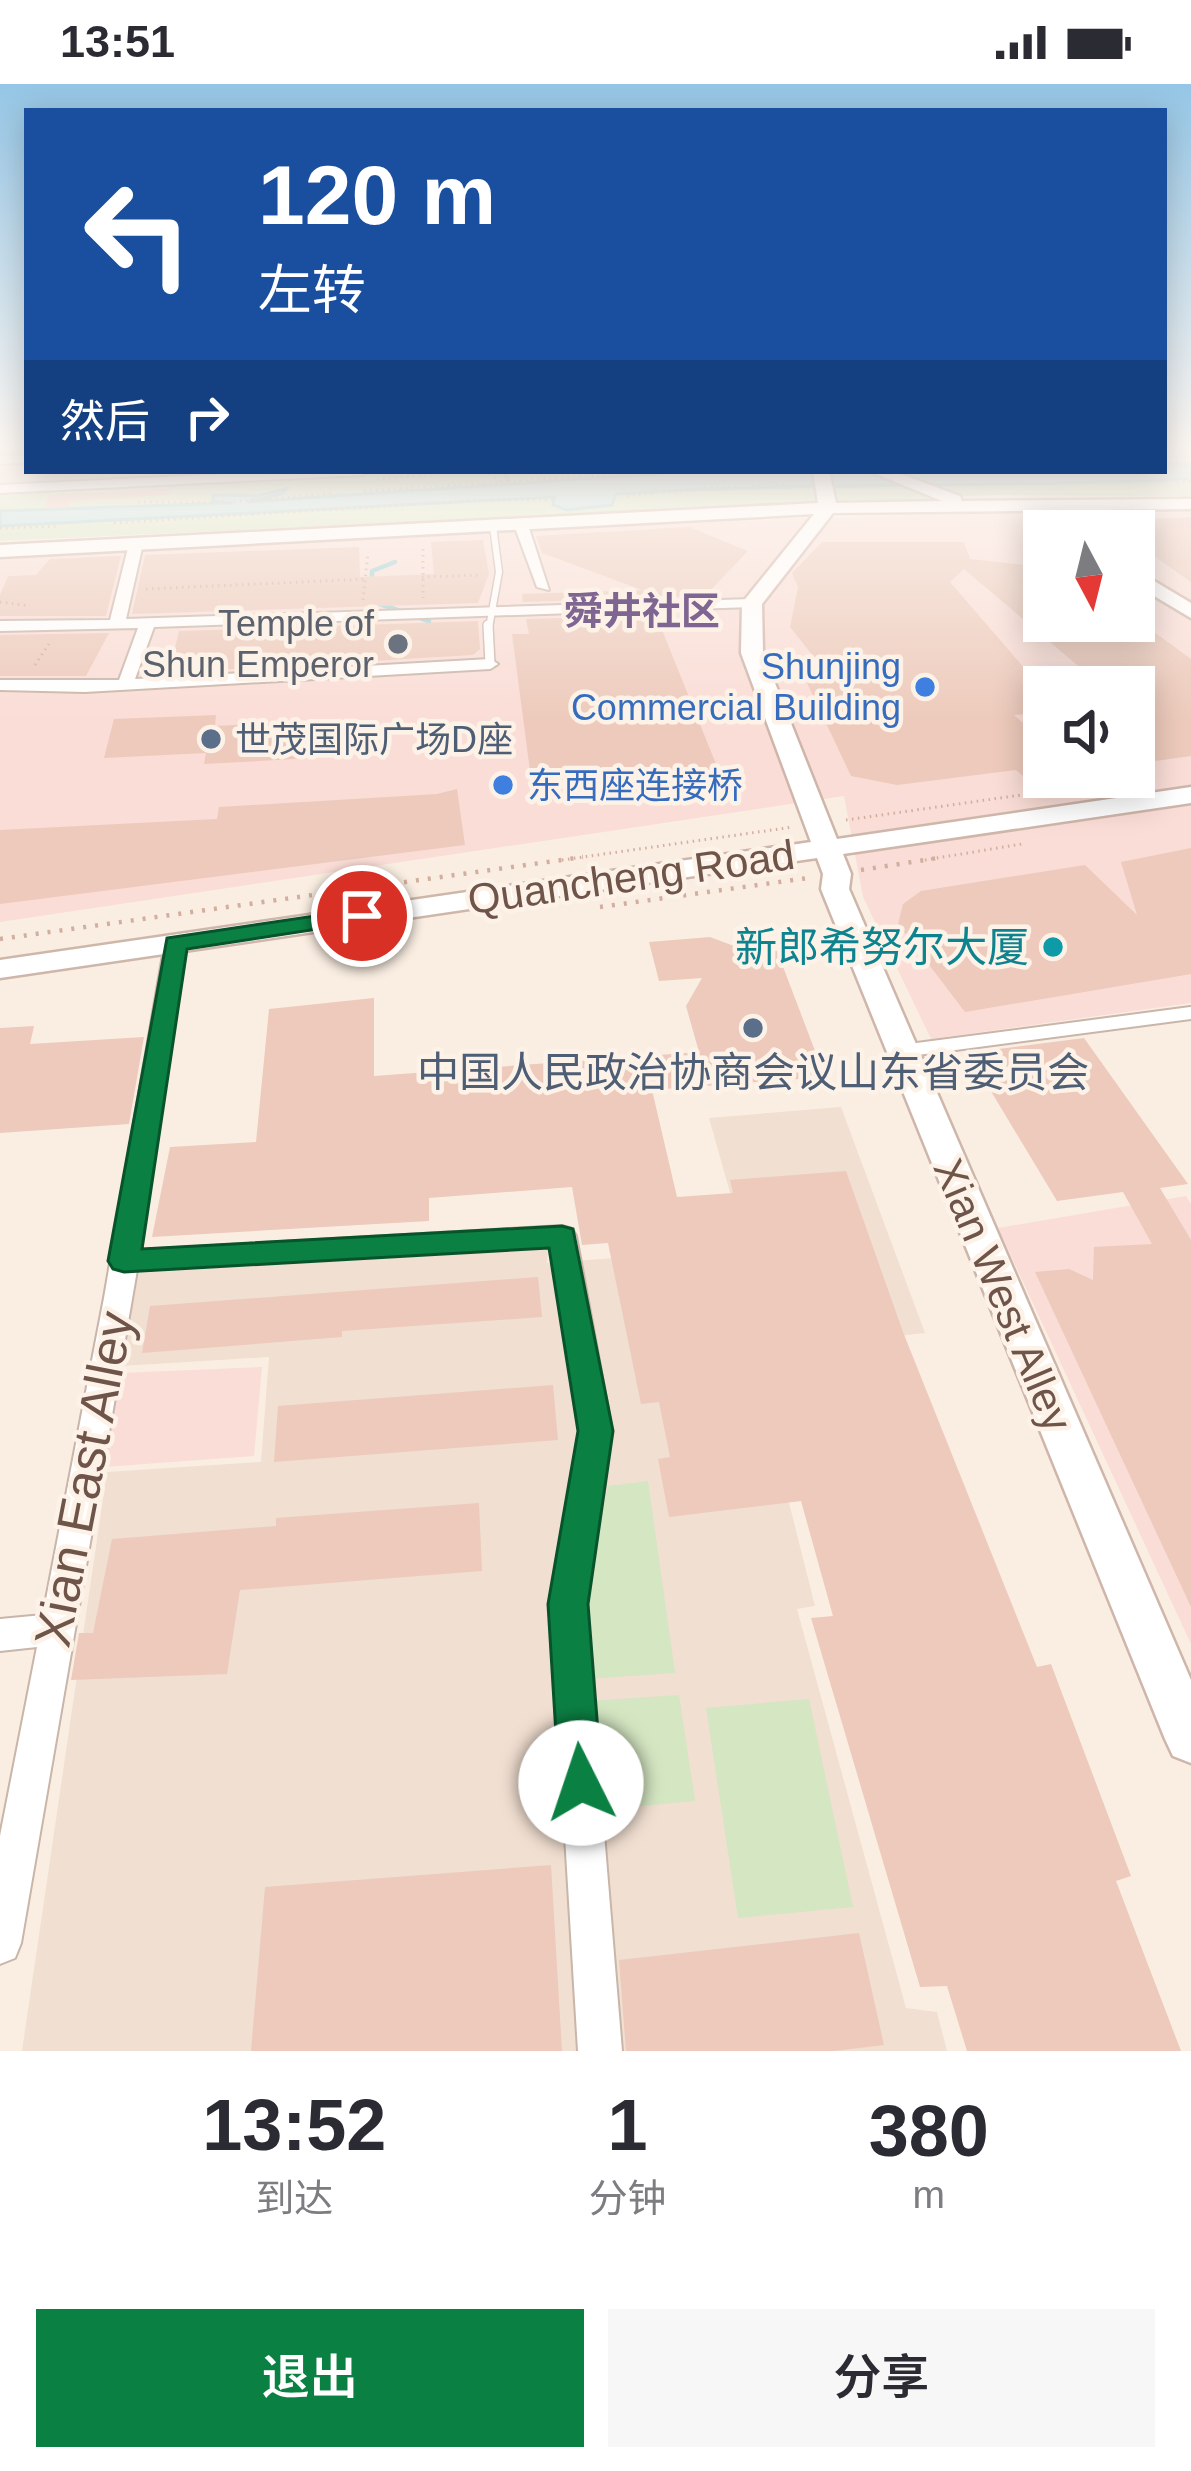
<!DOCTYPE html>
<html lang="zh">
<meta charset="utf-8">
<style>
body{margin:0;font-family:Arial,"Noto Sans SC",sans-serif;background:#f7f7f7;color:#2b2b33;height:100vh;display:flex;flex-direction:column;font-size:45px;white-space:nowrap}
*{box-sizing:border-box;margin:0}
p{font-size:39px;color:#7c7c81}
.icon{flex:none;width:66px;height:66px;fill:none;stroke:currentColor;stroke-width:2;stroke-linecap:round;stroke-linejoin:round}
.map{position:relative;height:1967px;overflow:hidden}
.details{display:flex;flex-direction:column;background:#fff;flex:1}
.details>*{flex:none}
.top-card{position:absolute;left:24px;top:24px;width:1143px;height:366px;border-radius:0px;box-shadow:0 6px 30px #0003;background:#1a4fa0;color:#fff;overflow:hidden}
.needle{width:78px;rotate:173deg}
.controls{position:absolute;left:1023px;top:426px;display:grid;gap:24px}
.controls a{display:grid;place-items:center;width:132px;height:132px;border-radius:0px;background:#fff;box-shadow:0 6px 30px #0003;font-size:60px}
.pin{position:absolute;display:grid;place-items:center;width:102px;height:102px;color:#fff;margin:-51px;border:6px solid #fff;border-radius:50%;box-shadow:0 3px 12px #0007}
.me{position:absolute;width:132px;margin:-66px;rotate:356deg;stroke-linejoin:round;filter:drop-shadow(0 0 9px #0008)}
.turn{display:flex;align-items:center;gap:42px;height:252px;padding:0 36px;font-size:54px}
.turn .icon{width:156px;height:156px;stroke-width:2.5}
.turn b{display:block;font-size:84px;line-height:102px}
.then{display:flex;align-items:center;height:114px;padding:0 36px;background:#0003;gap:24px;font-size:45px}
.eta{display:flex;justify-content:space-evenly;align-items:center;height:204px;text-align:center}
.eta b{font-size:72px;font-weight:600;line-height:84px}
.button{display:flex;gap:24px;margin-top:auto;padding:24px 36px}
.button a{flex:1;height:138px;border-radius:0px;background:#0b8043;color:#fff;font-size:48px;font-weight:600;line-height:138px;text-align:center}
.button a+a{background:#f7f7f7;color:#2b2b33}
.status{display:flex;justify-content:space-between;align-items:center;height:84px;padding:0 60px;background:#fff;direction:ltr}
.status svg{height:33px;fill:currentColor}
.map>svg:first-child{display:block}
.residential{fill:#f1dfd1}
.commercial{fill:#faddd6;fill-rule:evenodd}
.green{fill:#d4e6c2}
.water{fill:#b8e0e2;stroke:#9fd0d2;stroke-width:3}
.lines{fill:none;stroke-linecap:round;stroke-linejoin:round}
.stream-far1{stroke:#9fd0d2;stroke-width:4.5}
.stream{stroke:#9fd0d2;stroke-width:6}
.building{fill:#edcabb}
.lane-far2-casing{stroke:#c9b5a9;stroke-width:9}
.lane-far1-casing{stroke:#c9b5a9;stroke-width:12}
.lane-casing{stroke:#c9b5a9;stroke-width:16}
.street-casing{stroke:#c9b5a9;stroke-width:4}
.secondary-casing{stroke:#cfb6aa;stroke-width:5}
.path-far1{stroke:#d1ae9f;stroke-width:3;stroke-dasharray:1.5 4.5;stroke-linecap:butt}
.path{stroke:#d1ae9f;stroke-width:4.5;stroke-dasharray:3 9;stroke-linecap:butt}
.lane-far2{stroke:#fff;stroke-width:6}
.lane-far1{stroke:#fff;stroke-width:9}
.lane{stroke:#fff;stroke-width:12}
.street{fill:#fff;fill-rule:evenodd}
.secondary{fill:#fff;fill-rule:evenodd}
.route{fill:#0b8043;stroke:#07532c;stroke-width:3}
.worship-dot{fill:#6b7280;stroke:#fdf2e7;stroke-width:4.5}
.shop-dot{fill:#3f7fe0;stroke:#fdf2e7;stroke-width:4.5}
.service-dot{fill:#5c6f8a;stroke:#fdf2e7;stroke-width:4.5}
.culture-dot{fill:#0f9aa8;stroke:#fdf2e7;stroke-width:4.5}
.labels{text-anchor:middle;dominant-baseline:central;stroke-width:9;stroke-linejoin:round;paint-order:stroke}
.far-worship-label{font-size:36px;fill:#5b616d;stroke:#fdf2e7;text-anchor:end}
.far-shop-label{font-size:36px;fill:#366cbe;stroke:#fdf2e7;text-anchor:end}
.far-service-label{font-size:36px;fill:#4e5e75;stroke:#fdf2e7;text-anchor:start}
.far-quarter-label{font-size:39px;font-weight:bold;fill:#7f6692;stroke:#fdf2e7}
.street-label{font-size:42px;fill:#6f544a;stroke:#fdf2e7}
.culture-label{font-size:42px;fill:#0d838f;stroke:#fdf2e7;text-anchor:end}
.service-label{font-size:42px;fill:#4e5e75;stroke:#fdf2e7}
.near-street-label{font-size:51px;fill:#6f544a;stroke:#fdf2e7}
</style>
<div class="status"><b>13:51</b><svg viewBox="0 0 49 12"><path d="M0 12V9h3v3zM5 12V6h3v6zM10 12V3h3v9zM15 12V0h3v12zM26 1h20v11H26zM47 4h2v5h-2z"/></svg></div>
<div class="map">
<svg width="1191" height="1967" viewBox="0 0 1191 1967">
<rect width="100%" height="100%" fill="#faeee2"/>
<g class="residential">
<path d="M0,364H27V387H345L0,404Z"/>
<path d="M841,1023L925,1249L774,1265L709,1034Z"/>
<path d="M548,1165L547,1179L739,1165L752,1272L815,1522L797,1525L906,1924L937,1928L947,1967H22L107,1388L261,1378L269,1273L121,1282L137,1189Z"/>
</g>
<g class="commercial">
<path d="M1191,424V919L931,955L863,813L844,712L0,838V471L804,434ZM1044,447H1134V537H1044ZM1044,603H1134V693H1044Z"/>
<path d="M1186,1112L1191,1120V1560L998,1144Z"/>
<path d="M262,1283L254,1372L104,1383L121,1289Z"/>
</g>
<g class="green">
<path d="M1164,370H1191V413L998,411L0,457V407L382,387H1164Z"/>
<path d="M648,1397L675,1589L585,1595L583,1519L608,1402Z"/>
<path d="M679,1611L695,1717L599,1726L590,1617Z"/>
<path d="M809,1615L853,1823L738,1834L706,1624Z"/>
</g>
<path class="water" d="M1164,380L1191,381V395C999,404 807,398 616,410L612,421L567,426L553,421L555,413L0,442V427L233,419L213,417V411L256,412L286,405L282,410L248,418L699,387H1164Z"/>
<g class="lines">
<g class="stream-far1">
<path d="M506,389L508,398"/>
<path d="M372,502V487L395,478"/>
<path d="M380,520L429,537L428,544"/>
</g>
<path class="stream" d="M428,548L429,541"/>
</g>
<g class="building">
<path d="M170,405L168,411L71,417L69,423L44,425L49,411Z"/>
<path d="M1191,433V498L1134,458V436Z"/>
<path d="M689,443L748,467L705,512L663,513L647,507L650,514L523,518L522,510L642,506L542,469L536,452Z"/>
<path d="M483,456L489,490L478,519L132,530L145,471L359,463L360,493L434,490L431,458Z"/>
<path d="M822,458H964L970,475L1044,483V537H1139L1191,575V672L1134,680V603H1103L964,485L950,498L1044,607V629L1014,631L1044,658V689L1024,693L1016,686L897,701L851,692L807,599L834,598L790,543L798,503L792,489Z"/>
<path d="M116,472H121L106,532H0V511L8,492L36,491L50,475Z"/>
<path d="M656,531L720,690L694,698L598,703L573,692L532,702L512,550H529L526,535Z"/>
<path d="M478,537L480,565L473,571L169,589L179,547Z"/>
<path d="M109,549L86,592H0V551Z"/>
<path d="M216,631L215,642L314,637L313,674L204,680L206,669L104,674L114,635Z"/>
<path d="M457,705L465,761L0,820V746L217,735L219,723L437,710Z"/>
<path d="M1191,764V890L965,928L898,840L903,820L921,807L1085,781L1137,831L1121,778Z"/>
<path d="M710,853L750,868L777,867L825,993L652,1006L677,1113L733,1109L730,1096L846,1087L903,1248L1037,1583L1051,1580L1131,1792L1116,1797L1181,1967H967L947,1902L920,1903L811,1534L833,1532L801,1417L669,1433L658,1375L670,1373L659,1318L641,1320L608,1159L582,1161L572,1103L429,1114V1137L152,1153L170,1063L256,1058L269,925L374,914V992L699,968L686,922L702,894L659,897L649,858Z"/>
<path d="M34,942L30,960L144,953L129,1040L0,1049V944Z"/>
<path d="M1084,954L1188,1100L1160,1104L1191,1156V1523L1035,1188L1069,1185L1093,1196L1094,1163L1152,1160L1123,1108L1057,1117L968,969Z"/>
<path d="M538,1193L542,1233L342,1247V1253L142,1269L150,1222Z"/>
<path d="M553,1301L558,1356L274,1378L278,1322Z"/>
<path d="M479,1419L482,1487L240,1506L227,1590L71,1596L79,1549H93L112,1455L276,1442V1434Z"/>
<path d="M551,1781L562,1967H251L265,1803Z"/>
<path d="M859,1849L884,1961L834,1967H626L619,1876Z"/>
</g>
<g class="lines">
<defs>
<path id="lane-far2" d="M489,544L499,488L493,442"/>
<path id="lane-far1" d="M488,541L490,580"/>
<path id="lane" d="M902,967L1191,929"/>
<g id="street">
<path d="M27,371V379L0,380V372Z"/>
<path d="M288,387H369L363,391L0,409V401Z"/>
<path d="M521,437L528,441L549,506L537,503L514,441Z"/>
<path d="M136,456L143,460L126,535L752,515L759,519L752,523L154,543L135,595L490,575L498,580L490,585L85,608L0,606V596H119L138,544L0,547V537L110,536L129,460Z"/>
<path d="M176,853L187,859L140,1166L562,1142L572,1145L576,1152L612,1347L585,1520L622,1967H578L551,1520L580,1347L550,1162L137,1186L21,1859L15,1874L0,1880V1752L37,1563L0,1567V1535L43,1531L104,1214L165,859Z"/>
</g>
<g id="secondary">
<path d="M813,387H829L836,419L942,417L869,387H893L960,412L962,417L1191,415V425L833,429L762,520L763,569L837,755L1191,703V719L843,770L851,790L849,805L1191,1596V1679L1173,1672L1165,1655L821,805L823,790L817,774L0,894V876L811,758L741,569L742,519L814,430L0,473V461L818,419Z"/>
<path d="M1134,485L1191,519V534L1134,500Z"/>
</g>
</defs>
<use href="#lane-far2" class="lane-far2-casing"/>
<use href="#lane-far1" class="lane-far1-casing"/>
<use href="#lane" class="lane-casing"/>
<use href="#street" class="street-casing"/>
<use href="#secondary" class="secondary-casing"/>
<g class="path-far1">
<path d="M1164,377L1191,380"/>
<path d="M484,387L501,397"/>
<path d="M377,395L478,387"/>
<path d="M1177,399L1191,398"/>
<path d="M364,407L669,387"/>
<path d="M627,412L710,403L801,401"/>
<path d="M138,418H232L335,409"/>
<path d="M114,439L485,416H556"/>
<path d="M0,444L60,442"/>
<path d="M423,465V514"/>
<path d="M422,493L482,491"/>
<path d="M146,505L367,495"/>
<path d="M363,516L368,468"/>
<path d="M0,518L30,522"/>
<path d="M35,581L49,560"/>
<path d="M846,736L1084,702"/>
<path d="M562,776L793,743"/>
<path d="M925,776L1022,760"/>
</g>
<g class="path">
<path d="M861,786L944,773"/>
<path d="M600,823L808,794"/>
<path d="M0,855L583,773"/>
</g>
<use href="#lane-far2" class="lane-far2"/>
<use href="#lane-far1" class="lane-far1"/>
<use href="#lane" class="lane"/>
<use href="#street" class="street"/>
<use href="#secondary" class="secondary"/>
</g>
<linearGradient id="sky" x2="0" y2="1"><stop stop-color="#95c6e6"/><stop offset="0.57" stop-color="#fdf7f2"/><stop offset="1" stop-color="#fdf7f2" stop-opacity="0"/></linearGradient>
<rect width="1191" height="639" fill="url(#sky)"/>
<path class="route" d="M362,825L370,827V837L187,865L142,1165L562,1142L573,1145L613,1347L588,1520L602,1699L596,1714L581,1720L566,1714L559,1699L548,1520L578,1347L549,1164L124,1188L113,1185L108,1177L167,854Z"/>
<circle class="worship-dot" cx="398" cy="560" r="12"/>
<g class="shop-dot">
<circle cx="925" cy="603" r="12"/>
<circle cx="503" cy="701" r="12"/>
</g>
<g class="service-dot">
<circle cx="211" cy="655" r="12"/>
<circle cx="753" cy="944" r="12"/>
</g>
<circle class="culture-dot" cx="1053" cy="863" r="12"/>
<g class="labels">
<g class="far-worship-label">
<text x="374" y="539">Temple of<tspan x="374" dy="41">Shun Emperor</tspan></text>
</g>
<g class="far-shop-label">
<text x="901" y="582">Shunjing<tspan x="901" dy="41">Commercial Building</tspan></text>
<text x="527" y="701" text-anchor="start">东西座连接桥</text>
</g>
<g class="far-service-label">
<text x="235" y="655">世茂国际广场D座</text>
</g>
<g class="far-quarter-label">
<text x="642" y="527">舜井社区</text>
</g>
<g class="street-label">
<text transform="translate(631 793) rotate(-8)">Quancheng Road</text>
<text transform="translate(1003 1211) rotate(67)">Xian West Alley</text>
</g>
<g class="culture-label">
<text x="1029" y="863">新郎希努尔大厦</text>
</g>
<g class="service-label">
<text x="753" y="988">中国人民政治协商会议山东省委员会</text>
</g>
<g class="near-street-label">
<text transform="translate(84 1395) rotate(-79)">Xian East Alley</text>
</g>
</g>
</svg>
<div class="controls">
<a><svg class="needle" viewBox="-14 -14 28 28"><path d="M0-13l5 13h-10z" fill="#e53935"/><path d="M0 13l5-13h-10z" fill="#7c7c81"/></svg></a>
<a><svg class="icon" aria-label="sound" viewBox="0 0 24 24"><path d="M4 9h4l5-4v14l-5-4H4zM17 9q2 3 0 6"/></svg></a>
</div>
<div class="pin" style="left:362px;top:832px;background:#d93025"><svg class="icon" aria-label="arrive" viewBox="0 0 24 24"><path d="M6 21V4h12l-3 4 3 4H6"/></svg></div>
<svg class="me" style="left:581px;top:1699px" viewBox="-20 -20 40 40"><circle r="19" fill="#fff"/><path d="M0-13L10 11 0 6-10 11z" fill="#0b8043"/></svg>
<div class="top-card">
<div class="turn"><svg class="icon" aria-label="left" viewBox="0 0 24 24"><path d="M17 20v-9H6M10 6l-5 5 5 5"/></svg><div><b>120 m</b>左转</div></div>
<div class="then">然后<svg class="icon" aria-label="right" viewBox="0 0 24 24"><path d="M7 20v-9h11M14 6l5 5-5 5"/></svg></div>
</div>
</div>
<section class="details">
<div class="eta">
<div><b>13:52</b><p>到达</p></div>
<div><b>1</b><p>分钟</p></div>
<div><b>380</b><p>m</p></div>
</div>
<div class="button"><a>退出</a><a>分享</a></div>
</section>
